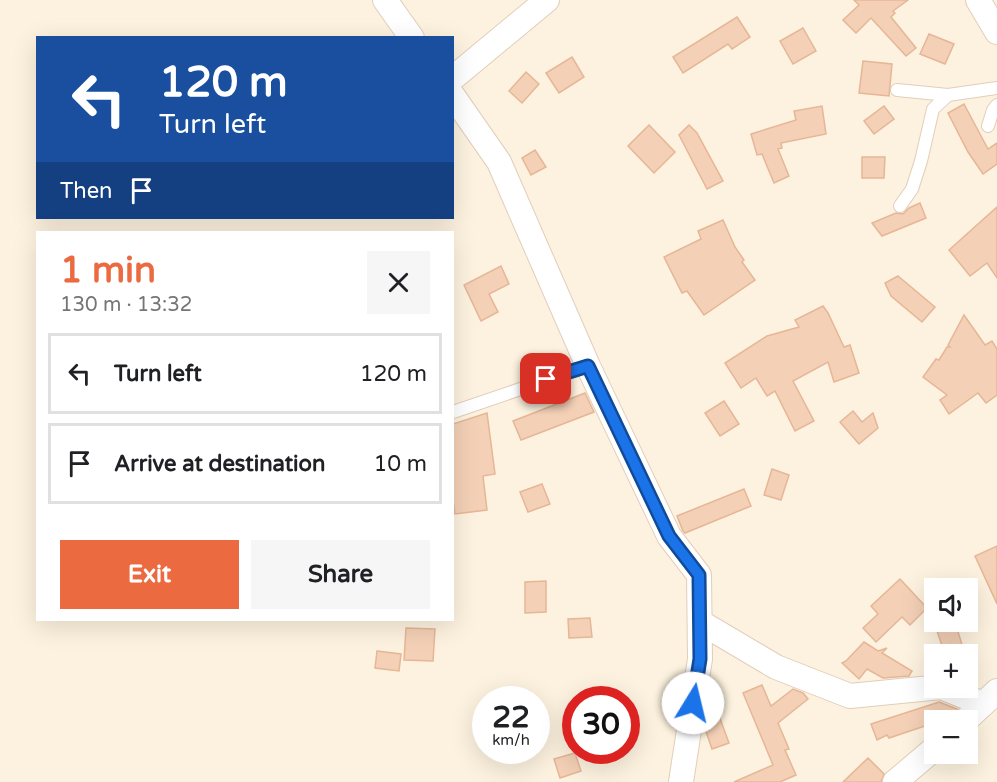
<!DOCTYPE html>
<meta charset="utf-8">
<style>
body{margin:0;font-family:"Varela Round",sans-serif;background:#f6f6f6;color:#202124;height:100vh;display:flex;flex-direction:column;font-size:22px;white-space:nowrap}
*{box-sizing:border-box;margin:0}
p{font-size:20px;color:#757577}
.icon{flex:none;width:33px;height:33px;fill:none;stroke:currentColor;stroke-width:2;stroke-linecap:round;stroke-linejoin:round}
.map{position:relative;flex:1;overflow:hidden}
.sheet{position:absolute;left:36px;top:231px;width:418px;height:390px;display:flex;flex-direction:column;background:#fff;border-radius:0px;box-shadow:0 6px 24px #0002}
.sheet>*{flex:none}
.hud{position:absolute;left:36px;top:36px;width:418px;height:183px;border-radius:0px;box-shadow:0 6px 24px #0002;background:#1a4fa0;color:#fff;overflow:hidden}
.controls{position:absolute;left:924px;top:578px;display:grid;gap:12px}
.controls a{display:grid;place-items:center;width:54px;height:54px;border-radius:0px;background:#fff;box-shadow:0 6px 24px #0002;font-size:30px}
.speed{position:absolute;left:472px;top:686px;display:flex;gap:12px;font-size:30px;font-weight:700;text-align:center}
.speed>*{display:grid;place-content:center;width:78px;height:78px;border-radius:50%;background:#fff;box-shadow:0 6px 24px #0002;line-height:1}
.speed small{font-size:15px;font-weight:400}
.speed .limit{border:9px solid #d22;background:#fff;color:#111}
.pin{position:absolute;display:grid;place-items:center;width:51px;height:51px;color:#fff;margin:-26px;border-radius:12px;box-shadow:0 3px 9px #0006}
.me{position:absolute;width:66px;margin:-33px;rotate:9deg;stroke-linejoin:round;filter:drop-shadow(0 0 4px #0008)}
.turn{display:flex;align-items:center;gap:21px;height:126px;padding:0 24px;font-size:27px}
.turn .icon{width:78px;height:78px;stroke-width:2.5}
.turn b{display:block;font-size:42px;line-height:51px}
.then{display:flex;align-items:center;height:57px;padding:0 24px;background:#0003;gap:12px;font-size:22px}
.round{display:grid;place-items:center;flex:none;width:63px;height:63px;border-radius:0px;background:#f6f6f6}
.summary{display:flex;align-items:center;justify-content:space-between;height:102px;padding:0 24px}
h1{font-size:36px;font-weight:700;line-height:45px;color:#eb6a3f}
.action{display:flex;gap:12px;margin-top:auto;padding:12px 24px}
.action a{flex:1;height:69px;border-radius:0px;background:#eb6a3f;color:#fff;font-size:24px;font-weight:700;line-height:69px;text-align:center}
.action a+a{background:#f6f6f6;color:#202124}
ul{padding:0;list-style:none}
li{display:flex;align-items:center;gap:18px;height:81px;margin:0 12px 9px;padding:0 12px;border:3px solid #e0e0e0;border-radius:0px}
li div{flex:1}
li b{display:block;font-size:22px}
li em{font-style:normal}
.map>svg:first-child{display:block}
.building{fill:#f3d0b6;stroke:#e6b696;stroke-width:1.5}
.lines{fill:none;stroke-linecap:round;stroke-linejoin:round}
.lane-casing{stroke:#e1cebb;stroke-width:14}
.street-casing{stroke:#e1cebb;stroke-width:26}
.lane{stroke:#fff;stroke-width:12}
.street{stroke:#fff;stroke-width:24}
.route-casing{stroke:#114b97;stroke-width:15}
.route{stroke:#1a73e8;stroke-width:10}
</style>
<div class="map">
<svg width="997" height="782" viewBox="0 0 997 782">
<rect width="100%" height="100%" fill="#fdf2df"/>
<g class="building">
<path d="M854,0H908L893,11L895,13L891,17L916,48L906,56L871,18L856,33L843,20L859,5Z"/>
<path d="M737,17L750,37L732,49L728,44L683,73L673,57Z"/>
<path d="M803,28L816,51L793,64L780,41Z"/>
<path d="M929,34L954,44L945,64L920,54Z"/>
<path d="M572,57L584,77L559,93L546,73Z"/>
<path d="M863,61L892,64L889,96L859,93Z"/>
<path d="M526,72L539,84L522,103L509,91Z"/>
<path d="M964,104L988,149L997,143V164L983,174L968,152L948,113Z"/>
<path d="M822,106L826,134L781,143L782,148L778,149L789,176L774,183L762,154L757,155L751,134L796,120L794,111Z"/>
<path d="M884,106L894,119L874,134L864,121Z"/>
<path d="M649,125L675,152L654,173L628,146Z"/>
<path d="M689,125L697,133L723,181L707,189L679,135Z"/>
<path d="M535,150L546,167L531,175L522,158Z"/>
<path d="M862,157H885L884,178H862Z"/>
<path d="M920,203L926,218L882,236L872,223L896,213L903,214L909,208Z"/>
<path d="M997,207V278L987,263L970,276L949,250Z"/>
<path d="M723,220L735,247L744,260L742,262L755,280L704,315L687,291L682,293L664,257L701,239L698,231Z"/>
<path d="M501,266L509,284L489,294L498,312L481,321L464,285Z"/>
<path d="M898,276L935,307L922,322L891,296L885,283Z"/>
<path d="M823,306L828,313L844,347L850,345L859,373L834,382L828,362L793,381L814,421L795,431L775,391L767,396L756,378L741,388L725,363L767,336L799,327L795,320Z"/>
<path d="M964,315L985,345L992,341L997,349V395L986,403L978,393L949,414L940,400L947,395L923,377L936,359L939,360L947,347H950L948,345Z"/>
<path d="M585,393L594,412L521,440L513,421Z"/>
<path d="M724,401L739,424L720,436L705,413Z"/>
<path d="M853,411L862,422L873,413L878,428L859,444L840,422Z"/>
<path d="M487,413L495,474L483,476L487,510L455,514L453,500V424Z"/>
<path d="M772,469L789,475L781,500L764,495Z"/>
<path d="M542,484L550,504L528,512L520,492Z"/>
<path d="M744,489L751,506L685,533L683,531L677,516Z"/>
<path d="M997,546V604L975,556Z"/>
<path d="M900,579L927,608L910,625L902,617L876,642L863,628L878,614L871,606Z"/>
<path d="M546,581V612L525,613V582Z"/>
<path d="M590,618L592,637L569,638L568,619Z"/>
<path d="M956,625L963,648L945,654L937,631Z"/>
<path d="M406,628L435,629L433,661L404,660Z"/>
<path d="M864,642L878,651L887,648L882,653L912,671L909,676L883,678L867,669L859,679L842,663L846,661Z"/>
<path d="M377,651L401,654L399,671L375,668Z"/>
<path d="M762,685L771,706L793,689L803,693L808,699L778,723L789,749L785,750L796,775L780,782H734L773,765L743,693Z"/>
<path d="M709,694H711L729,743L712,749L704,726Z"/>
<path d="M939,702L957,709L952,718L934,720V723L889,738L887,735L877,740L871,724Z"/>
<path d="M575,753L581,771L560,778L554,759Z"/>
<path d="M868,758L884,774L881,782H843Z"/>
</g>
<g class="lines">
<defs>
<g id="lane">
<path d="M897,90L948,95L997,88"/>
<path d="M988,126L993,110L997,105"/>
<path d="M900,206L912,189L921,161L933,109L948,95"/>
<path d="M453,412L588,366"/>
</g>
<g id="street">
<path d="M385,0L412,38"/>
<path d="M978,0L997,32"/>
<path d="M453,78L547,0"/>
<path d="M453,96L499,162L588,366L669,536L699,575L700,659L681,782"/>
<path d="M700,622L776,667L850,696L941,687L983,704"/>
<path d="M966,720L997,691"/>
<path d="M895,782L934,749"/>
</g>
</defs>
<use href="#lane" class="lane-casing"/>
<use href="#street" class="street-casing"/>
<use href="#lane" class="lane"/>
<use href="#street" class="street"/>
</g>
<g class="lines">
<defs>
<path id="route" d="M546,379L588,366L669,536L699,575L700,659L693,703"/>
</defs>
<use href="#route" class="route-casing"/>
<use href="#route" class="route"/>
</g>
</svg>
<div class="controls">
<a><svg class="icon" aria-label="sound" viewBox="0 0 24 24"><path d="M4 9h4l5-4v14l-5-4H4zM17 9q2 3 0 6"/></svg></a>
<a>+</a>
<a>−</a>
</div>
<div class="speed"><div>22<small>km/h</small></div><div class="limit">30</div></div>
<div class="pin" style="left:546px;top:379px;background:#d93025"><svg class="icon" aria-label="arrive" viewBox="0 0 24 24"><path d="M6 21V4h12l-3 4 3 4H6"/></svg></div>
<svg class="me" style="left:693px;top:703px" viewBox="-20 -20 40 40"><circle r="19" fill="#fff"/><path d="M0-13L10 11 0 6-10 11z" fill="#1a73e8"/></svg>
<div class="hud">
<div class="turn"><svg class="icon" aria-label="left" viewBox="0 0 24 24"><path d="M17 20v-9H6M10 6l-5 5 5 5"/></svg><div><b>120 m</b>Turn left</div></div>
<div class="then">Then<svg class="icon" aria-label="arrive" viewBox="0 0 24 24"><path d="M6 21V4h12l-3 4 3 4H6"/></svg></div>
</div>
<section class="sheet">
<div class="summary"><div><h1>1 min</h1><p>130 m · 13:32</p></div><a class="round"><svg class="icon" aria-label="close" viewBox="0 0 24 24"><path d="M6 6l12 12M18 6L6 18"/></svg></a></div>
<ul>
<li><svg class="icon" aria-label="left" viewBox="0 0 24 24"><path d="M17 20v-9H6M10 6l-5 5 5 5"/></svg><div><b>Turn left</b></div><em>120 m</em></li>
<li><svg class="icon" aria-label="arrive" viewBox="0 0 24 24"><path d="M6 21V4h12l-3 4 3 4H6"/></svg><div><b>Arrive at destination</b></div><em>10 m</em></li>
</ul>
<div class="action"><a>Exit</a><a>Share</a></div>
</section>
</div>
